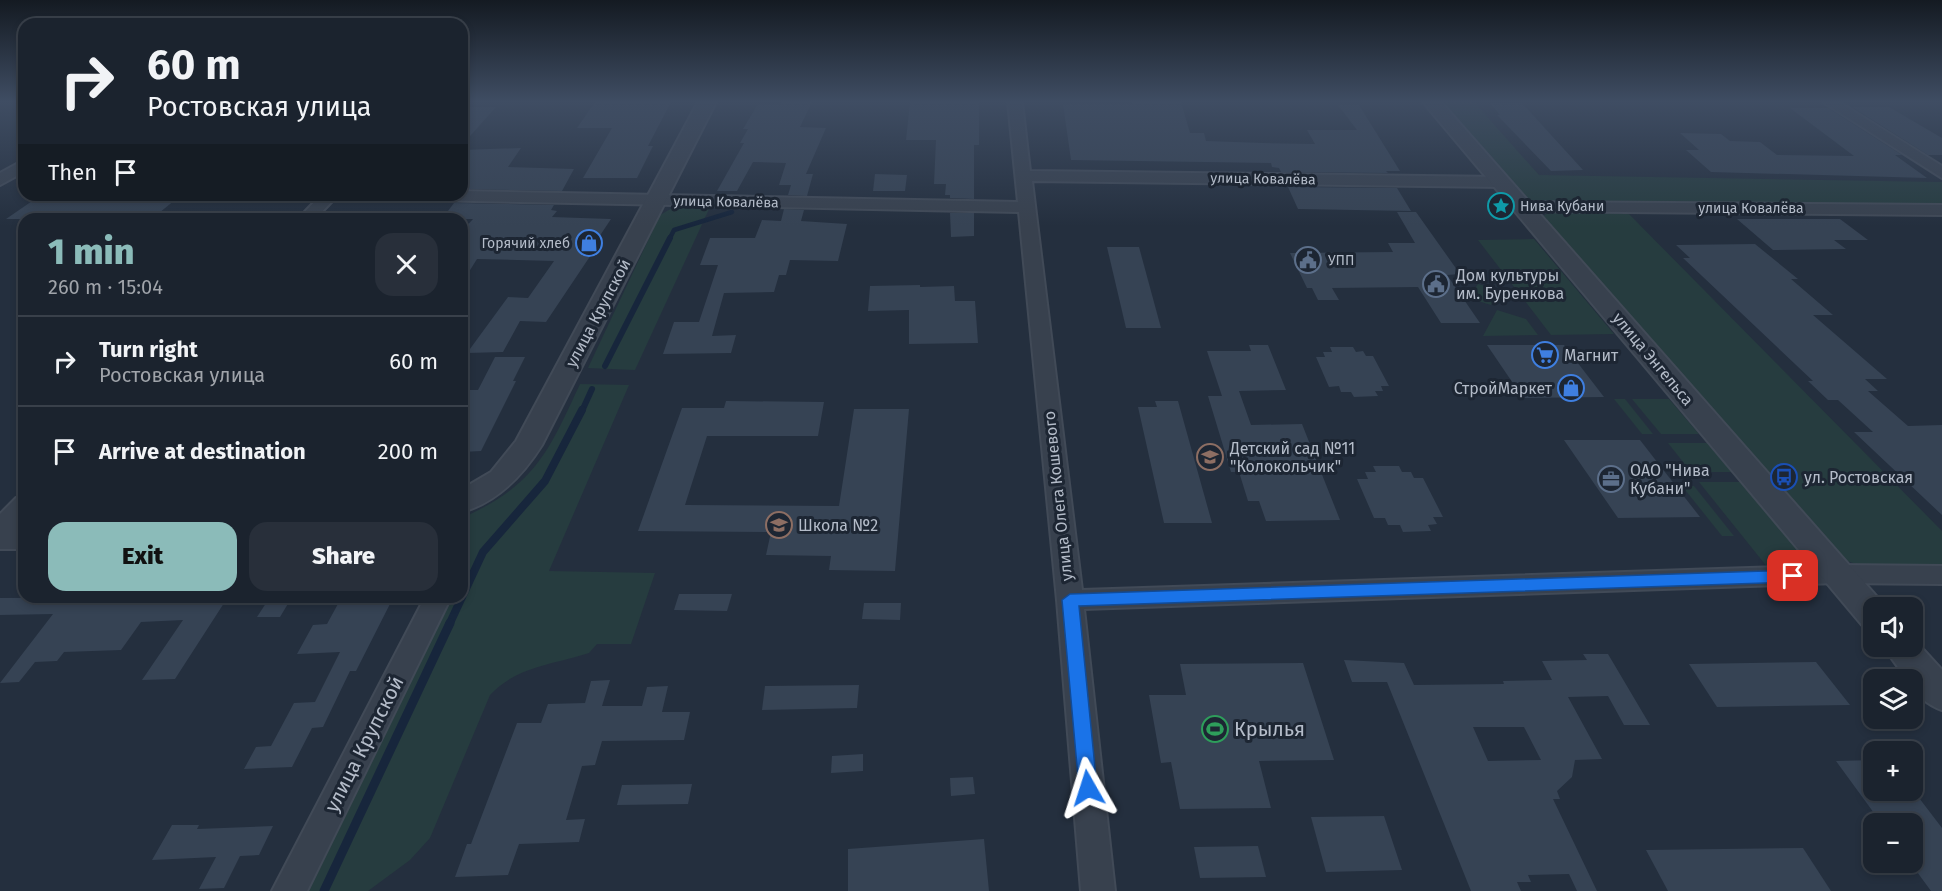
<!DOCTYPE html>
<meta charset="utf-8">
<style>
body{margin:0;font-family:"Fira Sans",sans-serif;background:#282f3a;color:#f1f3f6;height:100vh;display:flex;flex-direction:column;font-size:22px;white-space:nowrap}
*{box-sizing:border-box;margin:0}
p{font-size:20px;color:#a0a4aa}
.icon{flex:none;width:33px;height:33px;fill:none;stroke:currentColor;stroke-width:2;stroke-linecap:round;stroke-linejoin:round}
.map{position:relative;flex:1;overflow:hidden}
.panel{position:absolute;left:18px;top:213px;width:450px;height:390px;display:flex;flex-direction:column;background:#1b232e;border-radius:18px;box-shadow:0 3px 9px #0003,0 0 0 2px #39404a}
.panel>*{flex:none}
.hud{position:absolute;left:18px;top:18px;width:450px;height:183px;border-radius:18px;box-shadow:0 3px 9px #0003,0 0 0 2px #39404a;background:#1b232e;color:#f1f3f6;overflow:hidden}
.buttons{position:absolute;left:1863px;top:597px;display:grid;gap:12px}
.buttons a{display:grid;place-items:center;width:60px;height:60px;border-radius:12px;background:#1b232e;box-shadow:0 3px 9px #0003,0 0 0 2px #39404a;font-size:30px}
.pin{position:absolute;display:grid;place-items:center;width:51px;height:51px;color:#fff;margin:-26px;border-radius:12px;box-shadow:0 3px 9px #0006}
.me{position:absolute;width:66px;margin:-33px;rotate:354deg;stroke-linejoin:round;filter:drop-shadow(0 0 4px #0008)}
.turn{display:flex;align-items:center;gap:21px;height:126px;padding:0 30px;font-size:27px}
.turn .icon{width:78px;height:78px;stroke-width:2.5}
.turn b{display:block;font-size:42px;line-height:51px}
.then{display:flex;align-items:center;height:57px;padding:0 30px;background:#0003;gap:12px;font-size:22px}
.round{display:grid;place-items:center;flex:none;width:63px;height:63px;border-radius:18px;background:#282f3a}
.headline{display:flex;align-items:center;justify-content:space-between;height:102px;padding:0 30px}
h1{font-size:36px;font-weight:800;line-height:45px;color:#8bbbb9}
.cta{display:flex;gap:12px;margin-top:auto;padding:12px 30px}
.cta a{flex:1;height:69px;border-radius:18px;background:#8bbbb9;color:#111;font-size:24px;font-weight:800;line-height:69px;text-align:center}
.cta a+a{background:#282f3a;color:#f1f3f6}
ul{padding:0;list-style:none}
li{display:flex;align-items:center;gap:18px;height:90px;padding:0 30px;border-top:2px solid #39404a}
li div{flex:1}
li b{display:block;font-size:22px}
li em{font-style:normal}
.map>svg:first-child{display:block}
.green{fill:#263c3f}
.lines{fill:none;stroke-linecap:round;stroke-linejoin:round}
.stream-far3{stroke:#17263c;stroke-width:4.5}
.stream-far2{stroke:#17263c;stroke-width:6}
.stream-far1{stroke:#17263c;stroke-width:8}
.stream{stroke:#17263c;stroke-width:9}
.building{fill:#364354;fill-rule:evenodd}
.minor-casing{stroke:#414a57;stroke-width:4}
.tertiary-casing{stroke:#414a57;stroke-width:4}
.minor{fill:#38414e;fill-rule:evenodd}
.tertiary{fill:#38414e;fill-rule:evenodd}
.route{fill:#1a73e8;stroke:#114b97;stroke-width:1.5}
.labels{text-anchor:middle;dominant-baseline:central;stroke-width:6;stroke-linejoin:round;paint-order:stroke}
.far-street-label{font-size:14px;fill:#b4bcc9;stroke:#1d2633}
.far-poi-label{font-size:14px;fill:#b4bcc9;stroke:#1d2633;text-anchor:start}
.poi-label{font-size:16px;fill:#b4bcc9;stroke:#1d2633;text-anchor:start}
.street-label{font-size:16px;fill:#b4bcc9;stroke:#1d2633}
.near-poi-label{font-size:20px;fill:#b4bcc9;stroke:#1d2633;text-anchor:start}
.near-street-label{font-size:20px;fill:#b4bcc9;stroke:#1d2633}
</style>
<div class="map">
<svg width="1942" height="891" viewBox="0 0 1942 891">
<rect width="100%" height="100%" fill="#242f3e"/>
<g class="green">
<path d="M1440,102H1474L1539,175L1942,182V206L1540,203L1524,198Z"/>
<path d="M674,207H710L635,370L588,368L660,215Z"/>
<path d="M1552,211L1627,212L1942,531V565L1871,569L1838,558L1541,217Z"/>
<path d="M1533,239H1534L1614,334L1551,335L1478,240Z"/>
<path d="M1478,284L1500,290L1491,305L1468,298Z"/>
<path d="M1497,310L1526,319L1538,335L1483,336Z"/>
<path d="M580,384L629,385L549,571L655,573L631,644H597L589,653C555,664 515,667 490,695L430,838L410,860L368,891H303L447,597H462V518C535,485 548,453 580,384Z"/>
<path d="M1614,399H1625L1653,434H1642Z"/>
<path d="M1632,399H1669L1699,434H1661Z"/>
<path d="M1668,443H1707L1732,472H1691Z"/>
<path d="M1699,482H1740L1816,570L1772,573Z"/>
<path d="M1682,486H1694L1734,536H1722Z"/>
</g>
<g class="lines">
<path class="stream-far3" d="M669,240L674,230L732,212"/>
<g class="stream-far2">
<path d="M605,366L670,238"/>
<path d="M582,411L592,389"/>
</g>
<path class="stream-far1" d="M449,625L483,552L545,481L582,410"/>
<path class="stream" d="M324,891L450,623"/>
</g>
<g class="building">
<path d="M595,102H671L648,146H653L637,178H583L612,128H577Z"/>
<path d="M781,102H812L800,127L826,128L806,174H813L807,196L788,195L791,185H779L786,163L753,162L737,191H717L744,143H740L748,129H743L758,104L780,105Z"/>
<path d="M910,102H979V145H974V199L950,198V195H945L946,184H934L936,140H906Z"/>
<path d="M1132,102H1181L1190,133H1204L1206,141L1263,143L1315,144L1307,130H1357L1338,105H1359L1400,171H1386L1388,173L1281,172L1279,168L1272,167L1271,163L1071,160L1063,104H1132Z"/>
<path d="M1490,103H1522L1583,170L1551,171L1497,115H1500Z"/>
<path d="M462,107H496L462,145Z"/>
<path d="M1852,107H1889L1942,138V155H1928Z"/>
<path d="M1790,108H1828L1902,155H1895L1927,178L1711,172L1686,150H1699L1680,133L1721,134L1730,141L1760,142L1777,155L1854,156Z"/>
<path d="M521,148L508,167L574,169L562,191L462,189V150Z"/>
<path d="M875,174L907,175L905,191H873Z"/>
<path d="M1288,187L1397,188L1411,211L1298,209Z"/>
<path d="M38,197L137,199L135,200H175L154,217L140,219H6Z"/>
<path d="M454,203L554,205L551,210L557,211L552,217L611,219L597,240H601L546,322L520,321L503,352L467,353L508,297L528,298L554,261L477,259L462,283V231L473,219H442Z"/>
<path d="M784,209L804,210L801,221L847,224L838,261L790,260L786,275H779L774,292L724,293L712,336L736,335L731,353L663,354L674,322H699L718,265H700L710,238H755L762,220L781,221Z"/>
<path d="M1397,212H1416L1460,274L1447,275L1480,323H1441L1418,287L1332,288L1339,300H1318L1312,288H1307L1290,253L1393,252L1388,243H1415Z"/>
<path d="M950,213H974V236L951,237Z"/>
<path d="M1737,219H1840L1868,240H1834L1846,249L1773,250Z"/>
<path d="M1755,244L1798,279H1791L1833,315H1813L1887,379H1865L1878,391H1868L1908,426L1942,425V515L1854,432H1873L1838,400H1828L1808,381H1813L1683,258H1690L1676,245Z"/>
<path d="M1107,247H1139L1161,328H1126Z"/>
<path d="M920,285V287L954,286L955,301H975L978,343L909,344V310L868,311L870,286Z"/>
<path d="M1249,345H1268L1286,390L1239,391L1251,425L1302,424L1340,520L1266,521L1259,501H1248L1239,472H1231L1208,396H1222L1207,351H1251Z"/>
<path d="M1487,345H1564L1604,397L1523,398Z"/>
<path d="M1330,347H1353L1356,352L1363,351L1366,356H1373L1389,386H1381L1383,391H1375L1378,396L1354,397L1351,392H1341L1339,386L1329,387L1316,357H1325L1323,352H1332Z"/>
<path d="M495,357H525L513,381H516L481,451L462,452V405L470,390H478Z"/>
<path d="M726,401L824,402L818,436H707L685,505L839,506L854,409H909L895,571L829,570L831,556L766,555L771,532L638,531L682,408H724Z"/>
<path d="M1155,401H1178L1212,523H1164L1138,407H1157Z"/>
<path d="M1564,440H1640L1700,517L1618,518Z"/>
<path d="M1373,466H1399L1402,472H1411L1414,478H1423L1443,517H1433L1437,524L1428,525L1431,531L1403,532L1400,525H1388L1385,518H1374L1357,479H1368L1365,472H1376Z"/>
<path d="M679,594H732L727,611L674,610Z"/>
<path d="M205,597L202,601L226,600L175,679L142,680L183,620L141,622L121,650L64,652L57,661L35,662L19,682L0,683L53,614L0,615V598Z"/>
<path d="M270,597H292L280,617H257Z"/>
<path d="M392,600L356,671H350L323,727L312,728L292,767L244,769L256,747L271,746L294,703L315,702L340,652L297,654L313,625L327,624L339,602Z"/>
<path d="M864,603H901L900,620L862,619Z"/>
<path d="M1583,654H1608L1650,725H1624L1608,696L1568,697L1602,759L1575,760L1572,777L1557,791L1560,799H1553L1597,891H1577L1569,874L1528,875L1531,882H1517L1521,891H1471L1387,682H1352L1344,660L1404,663L1414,685L1504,684L1503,681L1552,680L1542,661L1587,660ZM1473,727H1524L1541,760L1488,761Z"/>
<path d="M1816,662L1850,705L1717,707L1689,664Z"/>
<path d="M1303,663L1334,760L1259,761L1271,808L1180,809L1171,762L1161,763L1149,695H1186L1180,664Z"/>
<path d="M610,680L602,706H642L647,687L668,686L662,712H690L684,740L602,741L595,765L582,766L566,820L585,819L579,842L519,844L508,875L455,877L467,844H471L517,723H541L548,704L585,703L591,681Z"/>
<path d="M859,685L857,708L762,710L765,686Z"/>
<path d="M863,754V771L831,773L832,756Z"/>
<path d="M1874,760V790H1913L1942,828V891H1931L1912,865V824H1882L1836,761Z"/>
<path d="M973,777L975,794L951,796L950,778Z"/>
<path d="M692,784L688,804L617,805L622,785Z"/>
<path d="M1384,816L1402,870L1326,872L1311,817Z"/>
<path d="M172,825H199L197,829L273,826L259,855L240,856L224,888L199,889L216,857L152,860Z"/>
<path d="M984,839L989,891H848V849Z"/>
<path d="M1258,846L1266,877L1200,878L1194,847Z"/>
<path d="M1803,848L1831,891H1668L1646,850Z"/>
</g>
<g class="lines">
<defs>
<g id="minor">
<path d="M1008,102H1022L1030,171L1502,177L1510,182L1502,187L1032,181L1082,590L1837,565L1942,566V584L1837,583L1084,609L1115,891H1081L1057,600L1019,212L426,200L418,195H462V191L1018,202Z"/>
<path d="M1823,102H1839L1942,166V178Z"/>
<path d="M24,160V172L0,185V173Z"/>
<path d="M321,195H338L315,219H298Z"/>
<path d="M1524,202L1942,205V215L1518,211L1516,207Z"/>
<path d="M24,496V519L9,535L0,538V514L16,498Z"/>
<path d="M425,597H451L307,891H272Z"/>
</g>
<g id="tertiary">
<path d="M698,102H716L542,445C523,475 498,502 462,512V489L491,472L516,441Z"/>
<path d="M1423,102H1441L1886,607L1874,608V629L1862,625Z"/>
<rect x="0" y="527" width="24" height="22"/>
<path d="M1912,637L1942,670V710C1930,706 1912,694 1912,680H1907L1883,646H1912Z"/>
</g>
</defs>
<use href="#minor" class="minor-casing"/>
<use href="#tertiary" class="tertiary-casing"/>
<use href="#minor" class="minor"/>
<use href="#tertiary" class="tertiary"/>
</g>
<linearGradient id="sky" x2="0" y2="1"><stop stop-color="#141a22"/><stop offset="0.45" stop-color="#3f4d63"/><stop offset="1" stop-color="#3f4d63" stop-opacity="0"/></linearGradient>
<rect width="1942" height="226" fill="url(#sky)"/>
<path class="route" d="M1793,570L1800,576L1793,582L1079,606L1097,788L1095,794L1088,796L1081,794L1079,788L1062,600L1070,594Z"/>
<defs>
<symbol id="sight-ring" viewBox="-11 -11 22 22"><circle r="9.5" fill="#1d2633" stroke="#0f9aa8" stroke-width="1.5"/><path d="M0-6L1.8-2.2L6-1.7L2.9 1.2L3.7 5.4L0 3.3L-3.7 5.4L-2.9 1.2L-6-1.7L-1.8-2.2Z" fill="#0f9aa8"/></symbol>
<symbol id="shop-ring" viewBox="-11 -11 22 22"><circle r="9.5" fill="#1d2633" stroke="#3f7fe0" stroke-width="1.5"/><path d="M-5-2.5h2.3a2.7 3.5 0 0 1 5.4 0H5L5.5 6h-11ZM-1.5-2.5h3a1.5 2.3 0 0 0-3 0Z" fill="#3f7fe0"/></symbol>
<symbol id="civic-ring" viewBox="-11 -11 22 22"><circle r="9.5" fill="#1d2633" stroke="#5c6f8a" stroke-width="1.5"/><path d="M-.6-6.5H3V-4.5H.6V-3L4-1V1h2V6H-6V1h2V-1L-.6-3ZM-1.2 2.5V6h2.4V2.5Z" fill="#5c6f8a"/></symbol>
<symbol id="supermarket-ring" viewBox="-11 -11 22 22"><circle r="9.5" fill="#1d2633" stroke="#3f7fe0" stroke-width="1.5"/><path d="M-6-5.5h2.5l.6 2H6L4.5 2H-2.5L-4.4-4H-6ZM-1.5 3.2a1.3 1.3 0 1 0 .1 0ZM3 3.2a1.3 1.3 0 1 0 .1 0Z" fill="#3f7fe0"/></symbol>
<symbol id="school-ring" viewBox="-11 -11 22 22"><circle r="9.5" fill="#1d2633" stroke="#8d6e63" stroke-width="1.5"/><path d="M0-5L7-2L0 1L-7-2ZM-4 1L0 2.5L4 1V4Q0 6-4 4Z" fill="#8d6e63"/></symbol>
<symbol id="bus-ring" viewBox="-11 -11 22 22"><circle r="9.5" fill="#1d2633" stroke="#1a4fb4" stroke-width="1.5"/><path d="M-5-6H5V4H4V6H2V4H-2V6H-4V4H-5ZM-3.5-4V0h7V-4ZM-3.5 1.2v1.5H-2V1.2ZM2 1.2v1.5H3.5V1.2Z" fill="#1a4fb4"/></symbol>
<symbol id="office-ring" viewBox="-11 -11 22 22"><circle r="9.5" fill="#1d2633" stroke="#5c6f8a" stroke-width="1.5"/><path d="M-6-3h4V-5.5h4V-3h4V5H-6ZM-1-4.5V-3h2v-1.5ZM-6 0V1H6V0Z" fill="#5c6f8a"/></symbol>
<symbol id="stadium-ring" viewBox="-11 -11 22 22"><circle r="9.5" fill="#1d2633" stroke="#2e9e5b" stroke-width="1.5"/><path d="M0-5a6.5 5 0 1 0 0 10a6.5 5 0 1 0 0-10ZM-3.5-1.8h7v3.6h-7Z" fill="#2e9e5b"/></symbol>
</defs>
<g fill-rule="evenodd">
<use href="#sight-ring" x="1486" y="191" width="30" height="30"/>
<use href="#shop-ring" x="574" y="228" width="30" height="30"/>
<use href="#civic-ring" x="1293" y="245" width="30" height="30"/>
<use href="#civic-ring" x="1421" y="269" width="30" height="30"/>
<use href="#supermarket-ring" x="1530" y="340" width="30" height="30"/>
<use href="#shop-ring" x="1556" y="373" width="30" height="30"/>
<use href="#school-ring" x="1195" y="442" width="30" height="30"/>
<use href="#bus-ring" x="1769" y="462" width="30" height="30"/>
<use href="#office-ring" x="1596" y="464" width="30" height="30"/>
<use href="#school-ring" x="764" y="510" width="30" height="30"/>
<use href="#stadium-ring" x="1200" y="714" width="30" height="30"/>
</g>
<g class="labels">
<g class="far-street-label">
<text transform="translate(1263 179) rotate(1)">улица Ковалёва</text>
<text transform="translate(726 202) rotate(1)">улица Ковалёва</text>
<text x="1751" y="208">улица Ковалёва</text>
</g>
<g class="far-poi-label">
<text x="1520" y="206">Нива Кубани</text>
<text x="570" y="243" text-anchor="end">Горячий хлеб</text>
<text x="1328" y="260">УПП</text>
</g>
<g class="poi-label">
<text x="1456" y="275">Дом культуры<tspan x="1456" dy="18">им. Буренкова</tspan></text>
<text x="1564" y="355">Магнит</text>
<text x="1552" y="388" text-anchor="end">СтройМаркет</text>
<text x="1230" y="448">Детский сад №11<tspan x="1230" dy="18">"Колокольчик"</tspan></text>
<text x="1630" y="470">ОАО "Нива<tspan x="1630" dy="18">Кубани"</tspan></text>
<text x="1804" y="477">ул. Ростовская</text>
<text x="798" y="525">Школа №2</text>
</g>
<g class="street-label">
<text transform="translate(598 313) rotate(-62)">улица Крупской</text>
<text transform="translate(1653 359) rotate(50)">улица Энгельса</text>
<text transform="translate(1058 496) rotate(-96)">улица Олега Кошевого</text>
</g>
<g class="near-poi-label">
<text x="1234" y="729">Крылья</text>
</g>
<g class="near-street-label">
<text transform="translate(364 744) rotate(-63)">улица Крупской</text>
</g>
</g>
</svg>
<div class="buttons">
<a><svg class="icon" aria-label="sound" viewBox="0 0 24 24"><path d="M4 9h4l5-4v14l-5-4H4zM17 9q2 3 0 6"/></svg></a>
<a><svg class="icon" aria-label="layers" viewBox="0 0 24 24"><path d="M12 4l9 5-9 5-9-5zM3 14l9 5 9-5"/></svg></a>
<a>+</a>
<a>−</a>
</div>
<div class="pin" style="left:1793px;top:576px;background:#d93025"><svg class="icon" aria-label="arrive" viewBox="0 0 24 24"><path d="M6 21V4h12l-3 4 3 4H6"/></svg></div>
<svg class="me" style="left:1088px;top:788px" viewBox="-20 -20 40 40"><path d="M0-17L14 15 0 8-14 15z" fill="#1a73e8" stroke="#fff" stroke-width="4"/></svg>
<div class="hud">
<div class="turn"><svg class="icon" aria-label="right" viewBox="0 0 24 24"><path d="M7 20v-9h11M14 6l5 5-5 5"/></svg><div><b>60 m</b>Ростовская улица</div></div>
<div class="then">Then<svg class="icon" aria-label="arrive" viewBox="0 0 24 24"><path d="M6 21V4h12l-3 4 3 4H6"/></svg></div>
</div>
<section class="panel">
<div class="headline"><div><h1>1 min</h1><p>260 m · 15:04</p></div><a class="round"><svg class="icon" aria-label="close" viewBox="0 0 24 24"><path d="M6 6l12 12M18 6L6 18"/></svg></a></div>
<ul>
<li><svg class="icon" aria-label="right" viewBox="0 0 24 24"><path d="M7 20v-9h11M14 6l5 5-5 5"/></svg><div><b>Turn right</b><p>Ростовская улица</p></div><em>60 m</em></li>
<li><svg class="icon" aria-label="arrive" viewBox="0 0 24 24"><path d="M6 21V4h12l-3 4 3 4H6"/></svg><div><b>Arrive at destination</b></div><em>200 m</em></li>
</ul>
<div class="cta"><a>Exit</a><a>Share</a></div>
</section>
</div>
